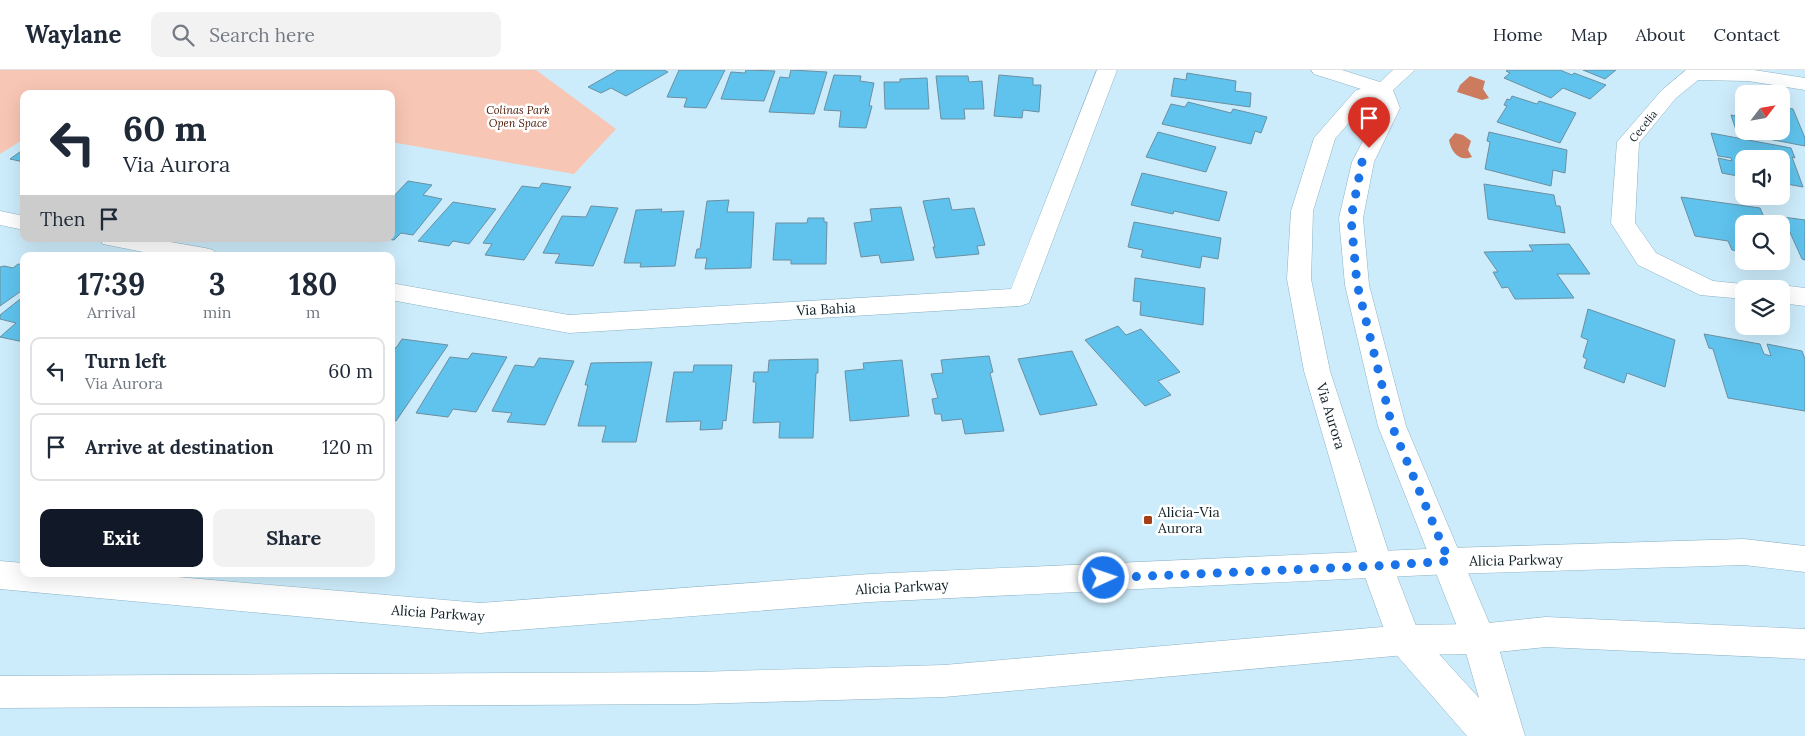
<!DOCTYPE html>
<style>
body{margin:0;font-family:Lora,serif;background:#f2f2f3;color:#1f2937;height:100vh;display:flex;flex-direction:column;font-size:19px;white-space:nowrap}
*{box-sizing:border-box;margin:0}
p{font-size:16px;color:#747a83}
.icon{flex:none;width:28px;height:28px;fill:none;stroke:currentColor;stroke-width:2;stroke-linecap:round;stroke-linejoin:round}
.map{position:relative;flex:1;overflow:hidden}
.drawer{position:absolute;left:20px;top:182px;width:375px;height:325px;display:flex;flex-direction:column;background:#fff;border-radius:10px;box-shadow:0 5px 20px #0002}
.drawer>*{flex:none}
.hud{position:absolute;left:20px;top:20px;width:375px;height:152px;border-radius:10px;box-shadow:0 5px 20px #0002;background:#fff;color:#1f2937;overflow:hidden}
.needle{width:32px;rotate:59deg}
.buttons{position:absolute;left:1735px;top:15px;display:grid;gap:10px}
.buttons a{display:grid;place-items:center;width:55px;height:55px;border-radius:10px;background:#fff;box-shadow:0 5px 20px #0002;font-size:25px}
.pin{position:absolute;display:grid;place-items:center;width:42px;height:42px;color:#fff;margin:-51px -21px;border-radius:50% 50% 50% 0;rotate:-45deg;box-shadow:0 0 5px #0007}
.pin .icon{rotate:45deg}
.me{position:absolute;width:55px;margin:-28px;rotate:87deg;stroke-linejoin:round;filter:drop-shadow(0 0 4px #0008)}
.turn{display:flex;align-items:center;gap:18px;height:105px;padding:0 20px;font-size:22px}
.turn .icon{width:65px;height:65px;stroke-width:2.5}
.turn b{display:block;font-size:35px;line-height:42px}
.then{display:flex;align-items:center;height:48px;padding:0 20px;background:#0003;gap:10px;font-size:19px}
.eta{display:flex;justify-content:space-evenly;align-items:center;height:85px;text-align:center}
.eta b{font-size:30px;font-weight:800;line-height:35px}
.cta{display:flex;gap:10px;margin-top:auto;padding:10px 20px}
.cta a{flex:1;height:58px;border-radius:10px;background:#111827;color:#fff;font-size:20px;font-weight:800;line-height:58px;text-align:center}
.cta a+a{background:#f2f2f3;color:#1f2937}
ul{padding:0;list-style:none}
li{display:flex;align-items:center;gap:15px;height:68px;margin:0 10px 8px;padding:0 10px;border:2px solid #e0e1e3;border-radius:10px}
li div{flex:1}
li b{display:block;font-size:19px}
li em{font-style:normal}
header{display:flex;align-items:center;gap:30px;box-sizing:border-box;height:70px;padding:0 25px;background:#fff;border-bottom:1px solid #e0e1e3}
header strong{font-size:24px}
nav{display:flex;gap:28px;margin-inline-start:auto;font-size:18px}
.search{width:350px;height:45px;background:#f2f2f3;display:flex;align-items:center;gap:12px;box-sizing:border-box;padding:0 18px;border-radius:10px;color:#747a83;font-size:19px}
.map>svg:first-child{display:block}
.green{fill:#f8c6b5}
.water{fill:#cd7b5e}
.building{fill:#5fc3ed;stroke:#6b8fa0}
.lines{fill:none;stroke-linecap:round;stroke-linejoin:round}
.minor-casing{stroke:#8cb2c3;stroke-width:1}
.major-casing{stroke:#8cb2c3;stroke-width:1}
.minor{fill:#fff;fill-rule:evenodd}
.major{fill:#fff;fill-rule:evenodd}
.route{stroke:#1a73e8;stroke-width:9;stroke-dasharray:0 16.2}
.poi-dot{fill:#a43e14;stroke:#fff;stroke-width:2}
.labels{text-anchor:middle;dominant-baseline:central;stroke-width:5;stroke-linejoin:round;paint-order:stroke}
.far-park-label{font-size:11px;font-style:italic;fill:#4a1603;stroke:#fff}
.far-street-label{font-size:11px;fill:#112026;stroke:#fff}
.street-label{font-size:14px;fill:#112026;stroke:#fff}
.poi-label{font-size:14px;fill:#112026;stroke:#fff;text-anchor:start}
</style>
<header>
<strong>Waylane</strong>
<div class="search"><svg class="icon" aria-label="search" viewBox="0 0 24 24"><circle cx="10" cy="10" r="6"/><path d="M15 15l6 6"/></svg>Search here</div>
<nav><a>Home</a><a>Map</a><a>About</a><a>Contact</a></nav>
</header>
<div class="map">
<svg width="1805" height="666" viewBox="0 0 1805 666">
<rect width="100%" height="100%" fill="#cdecfb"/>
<path class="green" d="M0,0H536L616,59L574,104L391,72V24H124L103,20L96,24H24V69L0,84Z"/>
<g class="water">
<path d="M1470,6L1485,11L1483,19L1489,28L1482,30L1457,22L1460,15Z"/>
<path d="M1455,63L1463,65L1471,71L1468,80L1472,87C1459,92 1451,82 1449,70Z"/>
</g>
<g class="building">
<path d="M618,0H664L668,2L626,26L611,18L601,23L588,17Z"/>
<path d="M679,0H725L706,38L684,37L687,28L667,27Z"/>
<path d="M746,0L775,1L764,31L721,29L731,2L745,3Z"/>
<path d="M791,0L827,2L814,44L769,42L780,7L789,8Z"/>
<path d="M1508,0H1560L1572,5L1574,3L1606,15L1590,29L1563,18L1551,28L1504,8L1510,3L1506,1Z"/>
<path d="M1583,0H1616L1605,9Z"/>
<path d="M1187,3L1236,11L1235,21L1251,23L1250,37L1171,26L1174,8L1186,10Z"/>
<path d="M834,5L861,6L860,11L874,13L869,36H872L866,58L839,57L841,41L824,40Z"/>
<path d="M999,5L1033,8V15H1041L1039,42L1023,40L1022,48L994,46Z"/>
<path d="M936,6H968L969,12L982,11L984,39H964L965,49H941Z"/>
<path d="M927,8L929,39H885L884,12H900V9Z"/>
<path d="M1512,26L1537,34L1539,31L1576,43L1560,73L1497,52L1507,36L1504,35L1507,29L1510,30Z"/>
<path d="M1737,30L1744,31V61H1781V37L1793,39L1805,68V76L1737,63L1731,45L1743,47Z"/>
<path d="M1188,32L1231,43L1233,39L1267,47L1261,63L1255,61L1251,74L1162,54L1171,34L1185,37Z"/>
<path d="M1158,62L1216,77L1206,102L1146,87Z"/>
<path d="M1489,62L1567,80L1565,103L1553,100L1551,116L1485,99L1490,72L1487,71Z"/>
<path d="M1711,63L1791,78L1795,88L1792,87L1803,117L1781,113V89H1744L1743,107L1722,103L1718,88L1732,91L1731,88L1718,86Z"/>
<path d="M24,79V92L10,89Z"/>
<path d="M1142,103L1227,122L1219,151L1174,141L1173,144L1131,135Z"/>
<path d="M408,111L432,115L423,125L442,129L413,165L401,163L394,170L386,169H391V129Z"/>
<path d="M542,113L571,117L524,190L485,185L492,174L483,173L522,116L539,118Z"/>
<path d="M1484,114L1554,125L1556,136H1560L1565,163L1488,149Z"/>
<path d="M1681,127L1760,138L1767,154H1744V182L1732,180L1728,171L1695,166Z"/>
<path d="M949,128L952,140L974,138L985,175L977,176L979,184L936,188L933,177H935L923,131Z"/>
<path d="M729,130L727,142H754L751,198L705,199L707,188H695L697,179H700L707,131Z"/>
<path d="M453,132L496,139L469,174L453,171L449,176L418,171Z"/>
<path d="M591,136L618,138L593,196L555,193L560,184L543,183L562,146L586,147Z"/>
<path d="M901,137L914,190L881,193L879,185L861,187L854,153L872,151L870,139Z"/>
<path d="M662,139L661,142L684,141L675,196L640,197L641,193H624L636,140Z"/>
<path d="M1783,147L1805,150V190L1802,189Z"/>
<path d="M808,148H824V152H827L826,194H791V190H773L776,153H807Z"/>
<path d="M1134,152L1221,168L1218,189L1202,186L1200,198L1141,187L1143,180L1128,177Z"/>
<path d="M1569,174L1590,204H1557L1574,228L1515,229L1508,217L1502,218L1493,202H1498L1484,182L1533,181L1529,175Z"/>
<path d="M18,194L24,195V219L0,236V197L4,196L13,198Z"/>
<path d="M1135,208L1205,218L1203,255L1140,245L1141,232L1133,231Z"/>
<path d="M24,226V272L0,267L16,253L0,249V245Z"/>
<path d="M1588,239L1675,270L1665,317L1627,303L1624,313L1584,298L1587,289L1583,287L1588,270L1581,267Z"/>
<path d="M1118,256L1126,265L1141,259L1180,302L1158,311L1171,325L1145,336L1085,270Z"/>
<path d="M1704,264L1760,274L1764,284L1771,286L1767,274L1802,281L1805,289V341L1728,328L1713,279L1709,278Z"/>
<path d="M402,269L448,275L396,351L391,350V277L396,278Z"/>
<path d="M1072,281L1097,335L1040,345L1018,289Z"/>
<path d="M472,283L507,287L476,342L453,339L448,347L416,343L450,287L468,289Z"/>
<path d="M989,286L993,302L990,303L1004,361L965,364L962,349L942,351L941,344H935L932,329L938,328L931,304L943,303L941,290Z"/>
<path d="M539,288L574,291L545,355L507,352L512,343L492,341L515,295L534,297Z"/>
<path d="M818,289V303H816L813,368H779L780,352L753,353L756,312H753L754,302H768L769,290Z"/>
<path d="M902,290L909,346L850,351L845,301L864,299L863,293Z"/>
<path d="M652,292L636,372H602L606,356H578L588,315H585L591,293Z"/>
<path d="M694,295H732L726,351L723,350L722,359L700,360L701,351L666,352L674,302H693Z"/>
</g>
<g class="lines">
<defs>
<g id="minor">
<path d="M1097,0H1117L1029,233L1020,236L569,263L391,230V213L569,245L1011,219Z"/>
<path d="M1311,0H1342L1380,12L1393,0H1415L1393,20L1400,38L1374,92L1363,148L1369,215L1406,356L1496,569L1525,666H1467L1393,581L1388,570L1361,496L1304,301L1287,209L1291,141L1314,68L1356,20L1361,19L1314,4ZM1376,27L1380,38L1352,92L1339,148L1345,215L1378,356L1462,569L1479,628L1418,561L1393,496L1330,301L1311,209L1313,141L1335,69L1370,28Z"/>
<path d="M1686,0H1754L1805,8V20L1748,11L1698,10L1676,28L1639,73L1635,153L1656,183L1713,211L1753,215L1755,219H1744V229L1700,225L1638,195L1611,153L1617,72L1662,20Z"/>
<path d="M0,141L24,146V160L0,155Z"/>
<path d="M99,169H153L205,178L213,180L217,186H163L103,174Z"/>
<path d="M1781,215L1805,218V236L1781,233V219H1772Z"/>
</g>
<g id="major">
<path d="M1744,469L1805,476V502L1744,495L1449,504L870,532L480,563L0,519V491L24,493V504H142L480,533L870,504L1449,478Z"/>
<path d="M1546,547L1805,559V589L1546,577L1479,584L1405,585L944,627L695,634L0,638V606L695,602L944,595L1405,555L1479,554Z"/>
</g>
</defs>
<use href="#minor" class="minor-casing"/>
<use href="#major" class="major-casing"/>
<use href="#minor" class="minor"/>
<use href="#major" class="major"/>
</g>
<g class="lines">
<path class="route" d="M1104,508L1377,496L1449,491L1392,356L1357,214L1351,148L1362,92L1369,78"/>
</g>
<rect class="poi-dot" x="1143" y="445" width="10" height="10" rx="2.5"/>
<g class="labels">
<g class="far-park-label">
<text x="518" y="40">Colinas Park<tspan x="518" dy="13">Open Space</tspan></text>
</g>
<g class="far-street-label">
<text transform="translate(1643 56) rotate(-51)">Cecelia</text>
</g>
<g class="street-label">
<text transform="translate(826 239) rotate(-3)">Via Bahia</text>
<text transform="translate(1331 346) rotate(73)">Via Aurora</text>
<text transform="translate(1516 490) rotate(-1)">Alicia Parkway</text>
<text transform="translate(902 517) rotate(-3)">Alicia Parkway</text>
<text transform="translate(438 543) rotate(4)">Alicia Parkway</text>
</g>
<g class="poi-label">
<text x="1158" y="442">Alicia-Via<tspan x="1158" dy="16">Aurora</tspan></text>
</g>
</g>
</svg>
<div class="buttons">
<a><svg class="needle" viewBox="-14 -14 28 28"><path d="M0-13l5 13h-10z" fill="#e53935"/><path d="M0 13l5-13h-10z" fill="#747a83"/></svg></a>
<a><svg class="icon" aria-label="sound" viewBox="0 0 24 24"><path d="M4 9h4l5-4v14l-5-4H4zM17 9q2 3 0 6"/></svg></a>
<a><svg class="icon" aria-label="search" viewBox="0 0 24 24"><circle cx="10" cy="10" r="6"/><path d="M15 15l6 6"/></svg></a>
<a><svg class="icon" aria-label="layers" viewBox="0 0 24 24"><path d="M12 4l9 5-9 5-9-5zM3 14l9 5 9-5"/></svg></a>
</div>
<div class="pin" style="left:1369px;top:78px;background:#d93025"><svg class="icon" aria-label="arrive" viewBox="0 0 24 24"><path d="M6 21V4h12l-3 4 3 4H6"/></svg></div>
<svg class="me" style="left:1104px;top:508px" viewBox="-20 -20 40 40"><circle r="17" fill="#1a73e8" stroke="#fff" stroke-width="3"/><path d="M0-11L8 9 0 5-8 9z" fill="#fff"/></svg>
<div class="hud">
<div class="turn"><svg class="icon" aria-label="left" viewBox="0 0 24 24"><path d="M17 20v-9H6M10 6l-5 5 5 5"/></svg><div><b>60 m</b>Via Aurora</div></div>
<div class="then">Then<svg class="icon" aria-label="arrive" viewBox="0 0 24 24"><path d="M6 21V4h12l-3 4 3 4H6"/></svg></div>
</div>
<section class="drawer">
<div class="eta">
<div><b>17:39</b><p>Arrival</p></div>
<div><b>3</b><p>min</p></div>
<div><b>180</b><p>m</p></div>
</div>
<ul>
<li><svg class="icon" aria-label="left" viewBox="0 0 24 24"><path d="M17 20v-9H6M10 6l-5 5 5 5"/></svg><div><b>Turn left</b><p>Via Aurora</p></div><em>60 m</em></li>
<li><svg class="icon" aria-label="arrive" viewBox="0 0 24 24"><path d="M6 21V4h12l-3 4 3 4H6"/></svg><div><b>Arrive at destination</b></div><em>120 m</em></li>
</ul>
<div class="cta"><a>Exit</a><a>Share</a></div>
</section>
</div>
